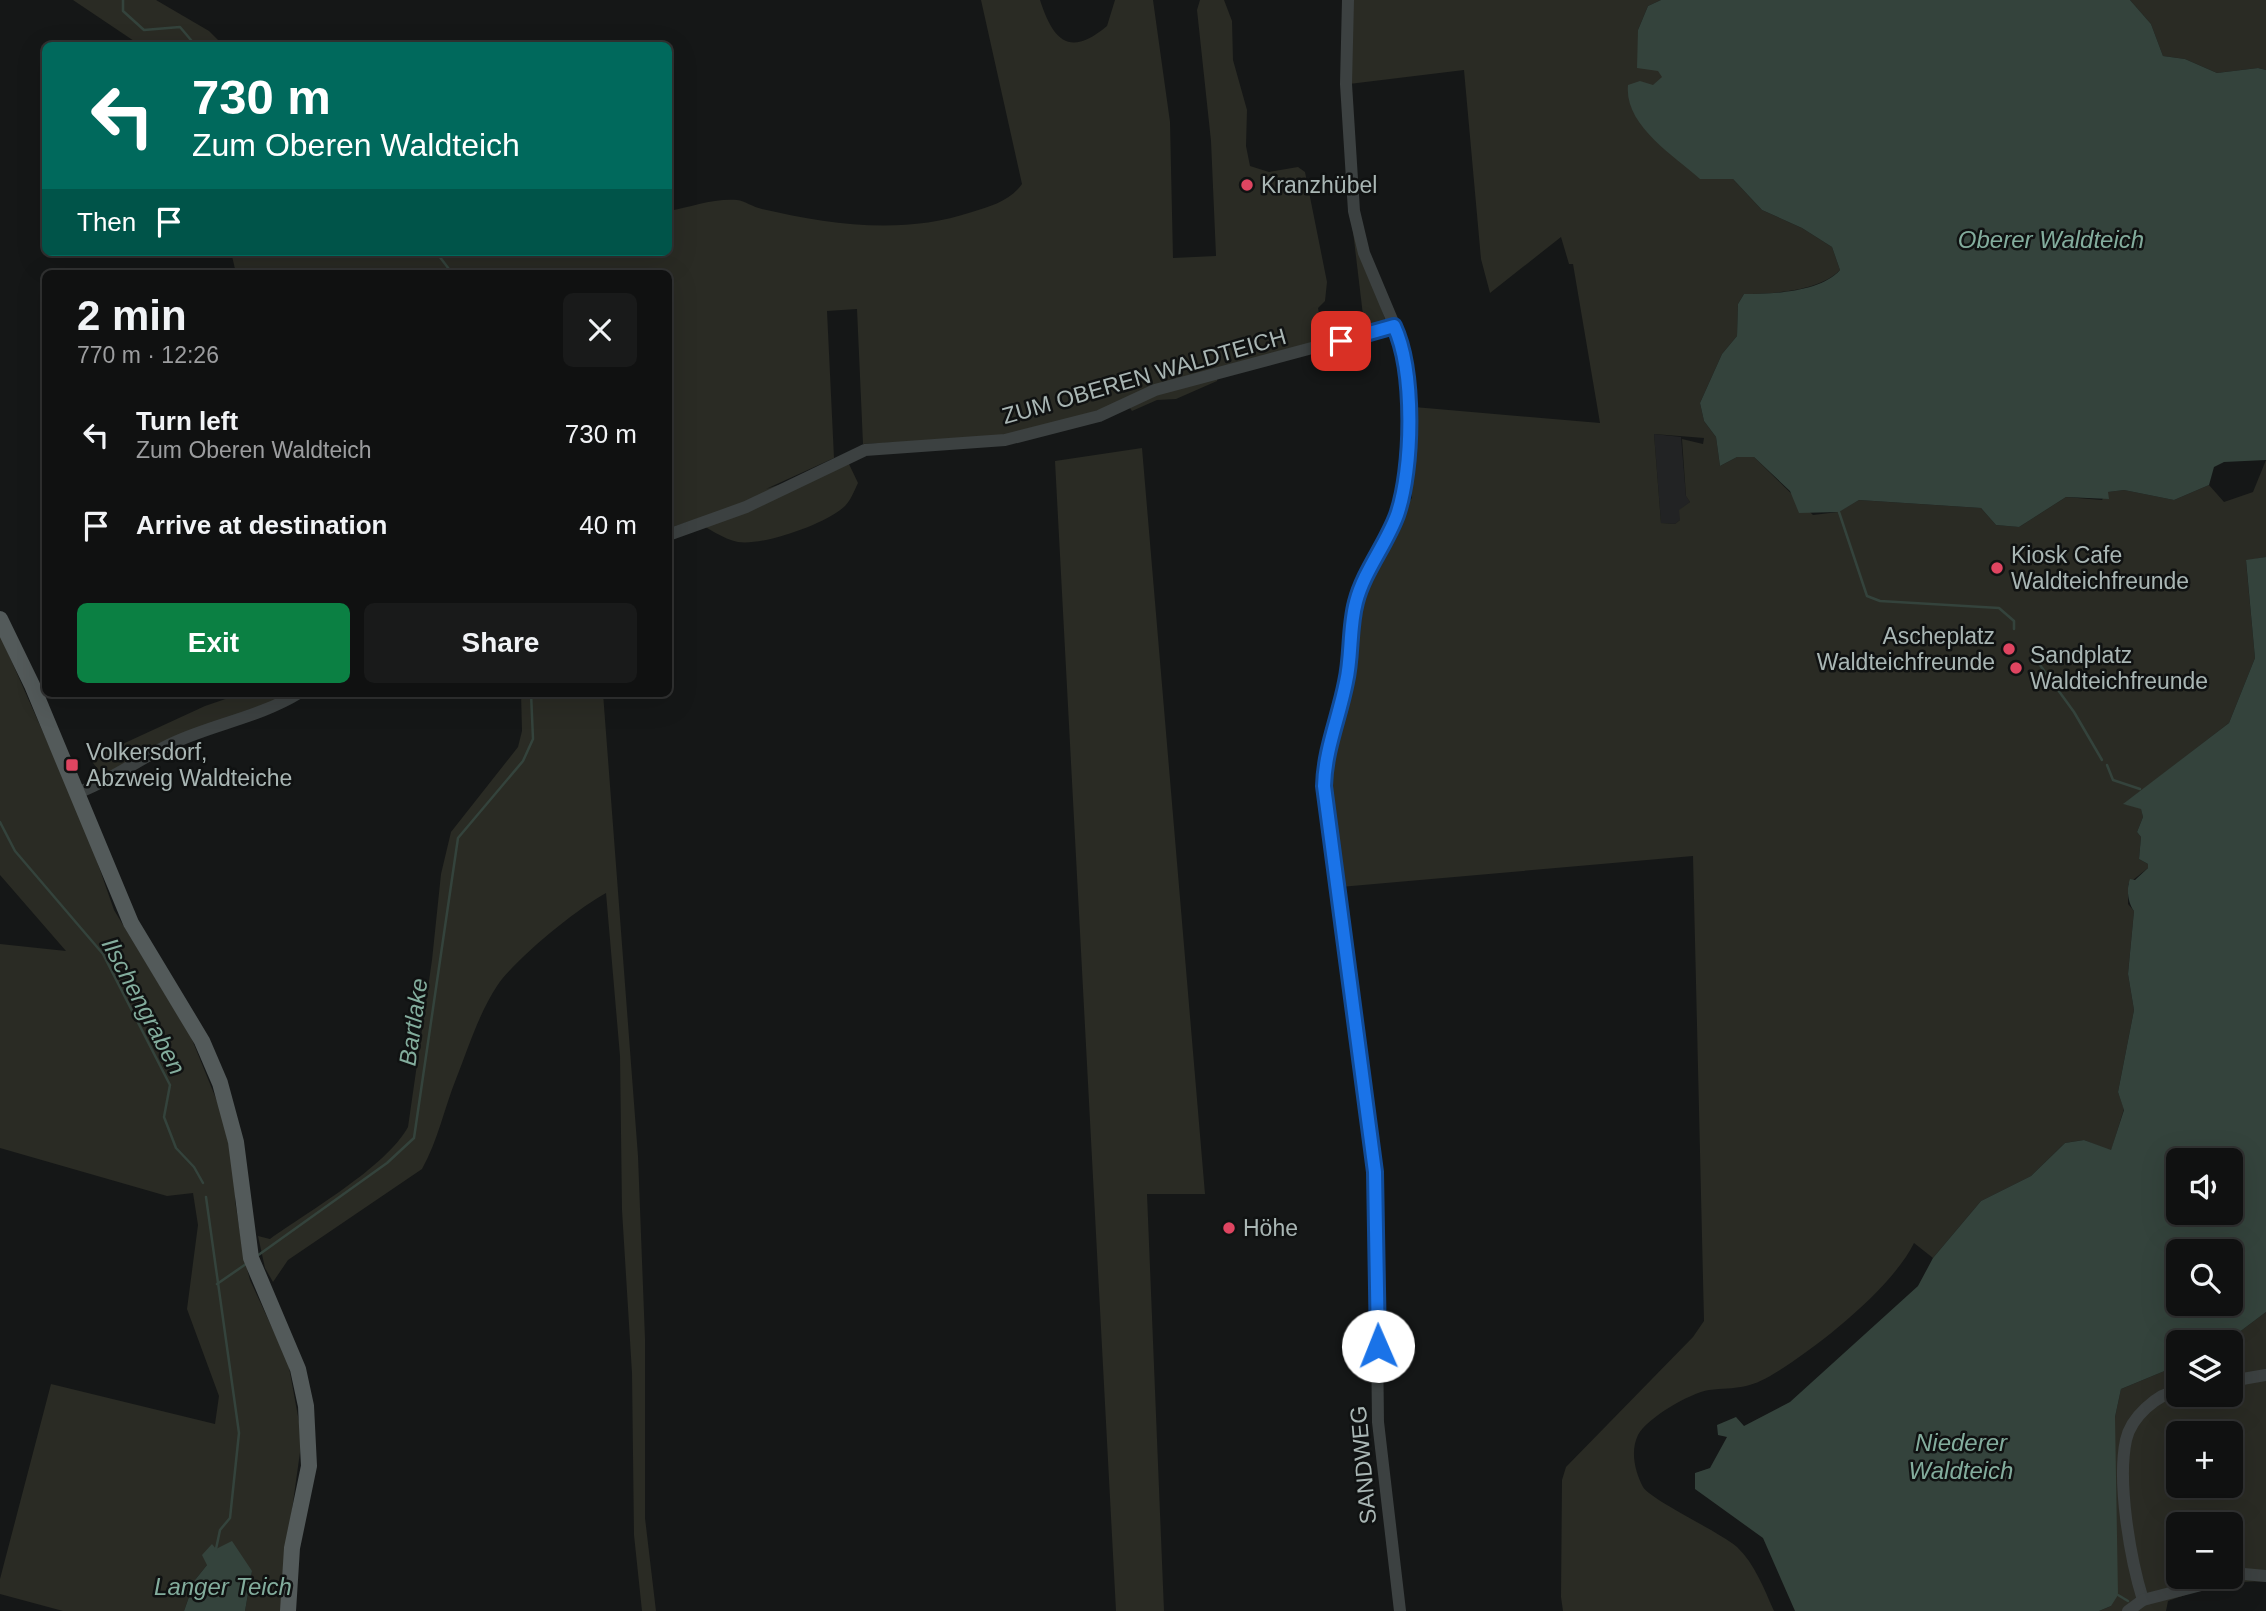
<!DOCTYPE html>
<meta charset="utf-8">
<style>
body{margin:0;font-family:Helvetica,sans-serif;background:#191a1a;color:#f1f3f6;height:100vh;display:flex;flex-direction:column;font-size:26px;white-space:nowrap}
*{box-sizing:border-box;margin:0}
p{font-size:23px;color:#9c9d9f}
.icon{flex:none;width:38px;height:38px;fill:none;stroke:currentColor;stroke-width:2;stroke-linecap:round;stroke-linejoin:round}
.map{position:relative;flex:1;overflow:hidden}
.details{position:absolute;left:42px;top:270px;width:630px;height:427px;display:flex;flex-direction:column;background:#101111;border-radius:10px;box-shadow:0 7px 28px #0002,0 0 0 2px #303131}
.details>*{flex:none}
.top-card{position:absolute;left:42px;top:42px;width:630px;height:214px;border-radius:10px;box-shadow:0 7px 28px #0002,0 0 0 2px #303131;background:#00695c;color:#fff;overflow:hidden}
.tools{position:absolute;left:2166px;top:1148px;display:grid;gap:14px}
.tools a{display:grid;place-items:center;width:77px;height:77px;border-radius:10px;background:#101111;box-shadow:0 7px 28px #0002,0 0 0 2px #303131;font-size:35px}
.pin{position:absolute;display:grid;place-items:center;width:60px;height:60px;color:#fff;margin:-30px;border-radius:14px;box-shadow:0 4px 10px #0006}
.me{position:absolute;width:77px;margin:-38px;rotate:359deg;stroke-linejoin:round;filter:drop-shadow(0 0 5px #0008)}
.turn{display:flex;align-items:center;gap:24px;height:147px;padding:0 35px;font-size:32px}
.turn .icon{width:91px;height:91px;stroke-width:2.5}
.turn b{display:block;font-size:49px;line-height:60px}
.then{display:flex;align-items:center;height:66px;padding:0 35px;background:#0003;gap:14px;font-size:26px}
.round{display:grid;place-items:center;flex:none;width:74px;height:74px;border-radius:10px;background:#191a1a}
.overview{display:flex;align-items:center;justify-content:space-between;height:119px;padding:0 35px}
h1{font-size:42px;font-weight:700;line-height:52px}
.action{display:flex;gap:14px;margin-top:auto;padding:14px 35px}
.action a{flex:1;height:80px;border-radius:10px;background:#0b8043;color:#fff;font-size:28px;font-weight:700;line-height:80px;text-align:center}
.action a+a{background:#191a1a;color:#f1f3f6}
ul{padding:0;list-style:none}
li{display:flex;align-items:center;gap:21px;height:91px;padding:0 35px}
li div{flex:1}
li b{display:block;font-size:26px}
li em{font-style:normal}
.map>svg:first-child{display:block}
.built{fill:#222324}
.green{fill:#2a2b24;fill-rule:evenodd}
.water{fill:#34433c;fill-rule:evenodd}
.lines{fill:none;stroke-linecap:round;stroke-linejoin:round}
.stream{stroke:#34433c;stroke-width:2.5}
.minor{stroke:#3c4141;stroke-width:12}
.major{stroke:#535a5a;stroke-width:16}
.route-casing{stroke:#114b97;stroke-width:18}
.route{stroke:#1a73e8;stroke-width:12}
.poi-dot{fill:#df4561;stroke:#101212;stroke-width:2.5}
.labels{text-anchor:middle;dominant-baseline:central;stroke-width:5;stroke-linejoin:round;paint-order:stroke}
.poi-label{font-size:23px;fill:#a9b6b4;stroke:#101212;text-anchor:start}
.street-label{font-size:23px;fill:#a9b6b4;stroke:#101212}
.water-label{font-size:24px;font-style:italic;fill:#83ad9d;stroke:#101212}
</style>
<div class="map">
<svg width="2266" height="1611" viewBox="0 0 2266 1611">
<rect width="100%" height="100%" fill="#151717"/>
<path class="built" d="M1654,434L1681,437L1686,496L1690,502L1680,510V520L1675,524L1661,523Z"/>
<g class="green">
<path d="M73,0H156L209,31L223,45H140Z"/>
<path d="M981,0H1040C1053,40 1069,58 1107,26L1115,0H1153L1170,122L1173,258L1216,256L1211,141L1197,10L1200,0H1224L1232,21L1233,60L1247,110L1246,146L1250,166L1269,172L1298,167L1305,172L1327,282L1325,301L1318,308L1324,343L1219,371L1217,381L1176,399L1157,400L1132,411L1128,405L1004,437L863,444L857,309L827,311L834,458L766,489L848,462L858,483C854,491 851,500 845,506C826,524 763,546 738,542C723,539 708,528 694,520L669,528L668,273H236L231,252H668L669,211C690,207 715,198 737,200C745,201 753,207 762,209C831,225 903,235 972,212C991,206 1010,201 1022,184Z"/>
<path d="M1352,0H1661L1648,6L1638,30L1661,57L1700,179H1733L1762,210L1802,228L1832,247L1840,270C1820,291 1773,294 1744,294L1738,304L1737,336L1722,354L1700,403L1704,421L1716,437L1720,466L1737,457H1754L1813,515L1838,512L1859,500L1981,508L1996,525L2019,527L2066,497L2102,500L2107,492L2124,490L2174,500L2209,485L2224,502L2253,492L2266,460V557L2246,561L2255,658L2229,723L2124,804L2141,808L2143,817L2137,832L2141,837L2139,859L2148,864V868L2128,884V904L2134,911L2128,974L2134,1010L2118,1092L2124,1109L2111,1151L2084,1140L2065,1143L2031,1176L1981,1201L1933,1258L1914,1243C1892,1288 1818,1347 1775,1373C1748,1390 1737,1387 1709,1390C1690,1393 1647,1418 1638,1435C1630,1451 1635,1472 1643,1487C1651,1500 1718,1531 1737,1547C1755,1564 1764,1589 1774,1611H1563L1561,1597L1562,1480L1566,1467L1693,1337L1704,1321L1693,856L1340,887L1328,775L1361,604L1369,578L1404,506L1412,498L1410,483L1414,407L1600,423L1573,264H1569L1561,237L1490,293L1481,259L1464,70L1349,84ZM1654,434L1704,438L1703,444L1682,439L1686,496L1690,502L1679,510L1680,520L1675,524L1661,523Z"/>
<path d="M2130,0H2266V70L2258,68L2217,73L2185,59L2163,56L2151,24Z"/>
<path d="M1352,223L1385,319L1381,327L1365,332Z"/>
<path d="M1142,448L1205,1194H1147L1164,1611H1116L1055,461Z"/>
<path d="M0,635L85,827L114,910L191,1037L221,1111L236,1176L235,1201L244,1257L250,1280L288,1362L302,1438L285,1560L282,1611H245L252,1571L207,1565L195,1580L184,1611H63L0,1594V1579L51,1384L215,1424L219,1396L187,1309L198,1225L193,1193L167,1196L0,1148V944L66,951L0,875Z"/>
<path d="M243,693H291L103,776L90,759L205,706Z"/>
<path d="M521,693H603L638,1156L645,1339V1518L656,1611H642L634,1535L632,1373L622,1210L620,1056L606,893C578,908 515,959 497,986C479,1013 468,1049 456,1079C444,1109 438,1140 422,1169L288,1260L273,1282L265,1268L258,1236L270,1239C309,1211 386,1167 408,1127L432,960L441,874L451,832L518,747L522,731Z"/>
<path d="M2266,1312V1582C2232,1579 2200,1590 2168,1601L2166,1611H2099L2111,1606L2115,1417L2121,1389L2179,1365V1395H2231V1342H2226ZM2179,1433H2231V1486H2179ZM2179,1524H2231V1577H2179Z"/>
</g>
<g class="water">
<path d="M1661,0H2130L2151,24L2163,56L2185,59L2217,73L2258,68L2266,70V460L2224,462L2214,467L2209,485L2174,500L2124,490L2108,492L2109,499L2066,497L2019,527L1996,525L1981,508L1859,500L1839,512L1799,513L1790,491L1754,457H1737L1720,466L1716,437L1704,421L1700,403L1722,354L1737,336L1738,304L1744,294C1773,294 1821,292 1840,270L1832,247L1802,228L1762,210L1733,179H1700C1673,155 1624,125 1628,85L1640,81L1653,85L1662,77L1658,71L1637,68L1638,30L1648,6Z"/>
<path d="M2266,557V1312L2226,1342H2179V1365L2121,1389L2115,1417L2118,1595L2111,1606L2099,1611H1795L1763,1538L1695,1489V1473L1710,1468L1727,1437L1718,1435L1717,1425L1736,1417L1744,1426L1790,1402L1918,1286L1933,1258L1981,1201L2031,1176L2065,1143L2084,1140L2111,1150L2124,1110L2118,1092L2134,1010L2128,974L2134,911C2128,903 2126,889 2130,879L2135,880L2148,868V864L2139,859L2141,837L2137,832L2143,817L2141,809L2123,804L2229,723L2255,658L2246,560ZM2179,1160H2231V1213H2179ZM2179,1251H2231V1304H2179Z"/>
<path d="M232,1541L252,1571L245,1611H184L195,1580L207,1565L202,1555L212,1544L216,1549Z"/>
</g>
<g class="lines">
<g class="stream">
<path d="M123,0V11L144,30L180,27L196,46"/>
<path d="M436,252L452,273"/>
<path d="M1839,512L1867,596L1880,601L1999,608L2014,621V629"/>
<path d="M2037,661L2074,712L2102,760"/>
<path d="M2107,765L2113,780L2140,789"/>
<path d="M0,822L15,851L103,954L170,1085L164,1117L176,1148L194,1167L203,1183"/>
<path d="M206,1197L239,1433L230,1518L220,1530L216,1549"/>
<path d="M257,1256L387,1163L414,1138L458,838L523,761L533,739L531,693"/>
<path d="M217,1284L246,1264"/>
<path d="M2118,1595L2128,1601"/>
</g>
<g class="minor">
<path d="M1348,0L1346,84L1354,211L1364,253L1401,341L1409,406L1403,493L1389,534L1365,577L1356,603L1347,681L1328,745L1324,786L1375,1172L1378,1422L1400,1611"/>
<path d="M668,535L746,507L865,450L1005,440L1099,416L1155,390L1394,326"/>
<path d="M77,793C112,780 140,758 173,743C214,724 260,717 299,693"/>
<path d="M2231,1381L2266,1375"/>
<path d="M2143,1600C2130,1558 2117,1482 2126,1440C2131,1417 2157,1394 2179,1390"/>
<path d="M2128,1611L2143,1600L2244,1574L2266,1576"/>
</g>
<path class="major" d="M0,619L32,685L131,923L202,1041L220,1083L236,1142L251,1258L298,1369L306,1406L309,1466L292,1548L288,1611"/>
</g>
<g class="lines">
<defs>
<path id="route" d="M1341,341L1394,326C1415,371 1413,469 1397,515C1386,545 1364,571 1356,602C1349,628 1352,656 1346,682C1339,718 1325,749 1324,786L1375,1172L1378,1346"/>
</defs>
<use href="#route" class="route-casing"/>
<use href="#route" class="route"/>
</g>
<g class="poi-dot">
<circle cx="1247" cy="185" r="7"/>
<circle cx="1997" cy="568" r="7"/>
<circle cx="2009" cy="649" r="7"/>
<circle cx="2016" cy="668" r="7"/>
<rect x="65" y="758" width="14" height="14" rx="3.5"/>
<circle cx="1229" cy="1228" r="7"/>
</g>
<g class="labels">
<g class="poi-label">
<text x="1261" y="185">Kranzhübel</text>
<text x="2011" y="555">Kiosk Cafe<tspan x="2011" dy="26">Waldteichfreunde</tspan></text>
<text x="1995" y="636" text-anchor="end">Ascheplatz<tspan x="1995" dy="26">Waldteichfreunde</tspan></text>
<text x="2030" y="655">Sandplatz<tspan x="2030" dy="26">Waldteichfreunde</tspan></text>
<text x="86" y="752">Volkersdorf,<tspan x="86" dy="26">Abzweig Waldteiche</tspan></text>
<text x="1243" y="1228">Höhe</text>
</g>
<g class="street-label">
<text transform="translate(1144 376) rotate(-16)">ZUM OBEREN WALDTEICH</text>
<text transform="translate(1363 1465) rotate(-95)">SANDWEG</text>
</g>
<g class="water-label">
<text x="2051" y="239">Oberer Waldteich</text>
<text transform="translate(144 1006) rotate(62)">Ilschengraben</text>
<text transform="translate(413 1022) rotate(-82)">Bartlake</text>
<text x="1961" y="1442">Niederer<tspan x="1961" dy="28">Waldteich</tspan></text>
<text x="223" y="1586">Langer Teich</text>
</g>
</g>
</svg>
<div class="tools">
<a><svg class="icon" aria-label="sound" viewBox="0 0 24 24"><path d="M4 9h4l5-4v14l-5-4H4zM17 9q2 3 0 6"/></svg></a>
<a><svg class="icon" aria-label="search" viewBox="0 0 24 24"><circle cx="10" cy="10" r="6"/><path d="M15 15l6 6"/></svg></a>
<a><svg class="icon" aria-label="layers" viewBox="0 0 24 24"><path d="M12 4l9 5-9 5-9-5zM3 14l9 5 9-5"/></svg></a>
<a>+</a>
<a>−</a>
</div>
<div class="pin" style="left:1341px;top:341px;background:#d93025"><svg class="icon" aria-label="arrive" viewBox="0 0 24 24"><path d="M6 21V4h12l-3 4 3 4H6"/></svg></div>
<svg class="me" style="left:1378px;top:1346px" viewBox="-20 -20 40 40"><circle r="19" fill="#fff"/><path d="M0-13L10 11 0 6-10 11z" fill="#1a73e8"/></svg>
<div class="top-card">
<div class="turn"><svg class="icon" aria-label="left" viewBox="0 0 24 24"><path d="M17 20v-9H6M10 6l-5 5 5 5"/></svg><div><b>730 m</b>Zum Oberen Waldteich</div></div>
<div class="then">Then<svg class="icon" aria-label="arrive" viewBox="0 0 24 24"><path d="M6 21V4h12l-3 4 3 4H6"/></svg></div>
</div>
<section class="details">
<div class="overview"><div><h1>2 min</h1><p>770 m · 12:26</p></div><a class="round"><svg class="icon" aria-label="close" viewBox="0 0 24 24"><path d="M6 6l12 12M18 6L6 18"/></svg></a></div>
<ul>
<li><svg class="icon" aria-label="left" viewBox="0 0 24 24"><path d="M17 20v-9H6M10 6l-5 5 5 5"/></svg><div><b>Turn left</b><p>Zum Oberen Waldteich</p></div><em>730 m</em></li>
<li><svg class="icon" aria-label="arrive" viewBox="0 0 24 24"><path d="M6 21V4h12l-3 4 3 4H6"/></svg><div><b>Arrive at destination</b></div><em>40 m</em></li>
</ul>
<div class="action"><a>Exit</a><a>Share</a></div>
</section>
</div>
